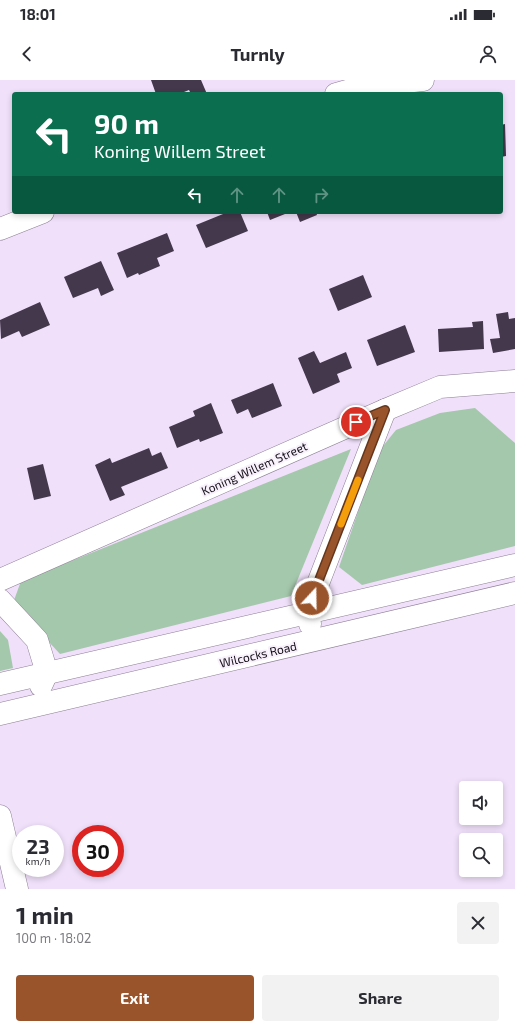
<!DOCTYPE html>
<meta charset="utf-8">
<style>
body{margin:0;font-family:"Exo 2",sans-serif;background:#f2f2f3;color:#2b2b33;height:100vh;display:flex;flex-direction:column;font-size:15px;white-space:nowrap}
*{box-sizing:border-box;margin:0}
p{font-size:13px;color:#7c7c81}
.icon{flex:none;width:22px;height:22px;fill:none;stroke:currentColor;stroke-width:2;stroke-linecap:round;stroke-linejoin:round}
.map{position:relative;height:809px;overflow:hidden}
.side{display:flex;flex-direction:column;background:#fff;flex:1}
.side>*{flex:none}
.banner{position:absolute;left:12px;top:12px;width:491px;height:122px;border-radius:4px;box-shadow:0 2px 6px #0003;background:#0b6e4f;color:#fff;overflow:hidden}
.controls{position:absolute;left:459px;top:701px;display:grid;gap:8px}
.controls a{display:grid;place-items:center;width:44px;height:44px;border-radius:4px;background:#fff;box-shadow:0 2px 6px #0003;font-size:20px}
.speed{position:absolute;left:12px;top:745px;display:flex;gap:8px;font-size:20px;font-weight:700;text-align:center}
.speed>*{display:grid;place-content:center;width:52px;height:52px;border-radius:50%;background:#fff;box-shadow:0 2px 6px #0003;line-height:1}
.speed small{font-size:10px;font-weight:400}
.speed .limit{border:6px solid #d22;background:#fff;color:#111}
.pin{position:absolute;display:grid;place-items:center;width:34px;height:34px;color:#fff;margin:-17px;border:2px solid #fff;border-radius:50%;box-shadow:0 1px 4px #0007}
.me{position:absolute;width:44px;margin:-22px;rotate:21deg;stroke-linejoin:round;filter:drop-shadow(0 0 3px #0008)}
.turn{display:flex;align-items:center;gap:14px;height:84px;padding:0 16px;font-size:18px}
.turn .icon{width:52px;height:52px;stroke-width:2.5}
.turn b{display:block;font-size:28px;line-height:34px}
.lanes{display:flex;align-items:center;height:38px;padding:0 16px;background:#0003;justify-content:center;gap:20px;direction:ltr}
.lanes .off{opacity:.35}
.round{display:grid;place-items:center;flex:none;width:42px;height:42px;border-radius:4px;background:#f2f2f3}
.headline{display:flex;align-items:center;justify-content:space-between;height:68px;padding:0 16px}
h1{font-size:24px;font-weight:700;line-height:30px}
.primary-button{display:flex;gap:8px;margin-top:auto;padding:8px 16px}
.primary-button a{flex:1;height:46px;border-radius:4px;background:#9a542b;color:#fff;font-size:16px;font-weight:700;line-height:46px;text-align:center}
.primary-button a+a{background:#f2f2f3;color:#2b2b33}
.status{display:flex;justify-content:space-between;align-items:center;height:28px;padding:0 20px;background:#fff;direction:ltr}
.status svg{height:11px;fill:currentColor}
header{display:flex;justify-content:space-between;align-items:center;height:52px;padding:0 16px;background:#fff;font-size:18px;font-weight:700}
.map>svg:first-child{display:block}
.green{fill:#a4c8ab}
.building{fill:#44384c}
.lines{fill:none;stroke-linecap:round;stroke-linejoin:round}
.minor-casing{stroke:#8c7e95;stroke-width:23}
.minor{stroke:#fff;stroke-width:22}
.route-casing{stroke:#64371c;stroke-width:10}
.route{stroke:#9a542b;stroke-width:7}
.slow{stroke:#f59e0b;stroke-width:7}
.labels{text-anchor:middle;dominant-baseline:central;stroke-width:4;stroke-linejoin:round;paint-order:stroke}
.street-label{font-size:12px;fill:#130e17;stroke:#f8f1fc}
</style>
<div class="status"><b>18:01</b><svg viewBox="0 0 49 12"><path d="M0 12V9h3v3zM5 12V6h3v6zM10 12V3h3v9zM15 12V0h3v12zM26 1h20v11H26zM47 4h2v5h-2z"/></svg></div>
<header><svg class="icon" aria-label="back" viewBox="0 0 24 24"><path d="M15 5l-7 7 7 7"/></svg>Turnly<svg class="icon" aria-label="person" viewBox="0 0 24 24"><circle cx="12" cy="8" r="4"/><path d="M4 21q1-7 8-7t8 7"/></svg></header>
<div class="map">
<svg width="515" height="809" viewBox="0 0 515 809">
<rect width="100%" height="100%" fill="#f0e0fa"/>
<g class="green">
<path d="M475,328L515,363V466L362,505L339,487L379,371L396,350L440,333Z"/>
<path d="M351,369L291,516L60,574L13,523L21,501Z"/>
<path d="M0,551L8,560L13,588L0,591Z"/>
</g>
<g class="building">
<path d="M151,0H201L207,14H191L189,10L179,14H156Z"/>
<path d="M505,44L506,76L501,77V45Z"/>
<path d="M228,132H240L248,151L206,168L196,145Z"/>
<path d="M267,132H290L270,140Z"/>
<path d="M296,132H316L317,135L300,142Z"/>
<path d="M167,153L174,171L157,178L160,186L139,195L138,193L127,198L117,173Z"/>
<path d="M101,181L114,210L101,216L98,208L73,218L64,197Z"/>
<path d="M363,195L372,217L338,231L329,209Z"/>
<path d="M40,222L50,245L22,257L19,251L1,259L0,240Z"/>
<path d="M508,232L509,239L515,238V269L493,273L490,259L500,258L496,234Z"/>
<path d="M483,241L484,269L439,272L438,249L473,247L472,242Z"/>
<path d="M405,245L415,272L377,286L367,260Z"/>
<path d="M314,271L320,283L346,272L352,288L337,294L340,302L313,314L298,278Z"/>
<path d="M273,303L282,326L252,338L248,329L237,334L231,320Z"/>
<path d="M211,323L223,353L200,362L199,359L177,368L169,347L195,336L193,331Z"/>
<path d="M149,368L152,376L161,372L168,388L121,407L125,415L110,421L95,385L110,378L112,383Z"/>
<path d="M43,384L51,416L34,420L27,388Z"/>
</g>
<g class="lines">
<defs>
<g id="minor">
<path d="M336,14L365,6L423,0"/>
<path d="M0,149L43,132"/>
<path d="M0,500L385,330L440,307L515,301"/>
<path d="M0,520L37,560L47,593L41,606"/>
<path d="M310,544L307,532L385,330"/>
<path d="M0,604L515,485"/>
<path d="M0,634L515,513"/>
<path d="M0,736L17,809"/>
</g>
</defs>
<use href="#minor" class="minor-casing"/>
<use href="#minor" class="minor"/>
</g>
<g class="lines">
<defs>
<path id="route" d="M312,518L385,330L356,342"/>
</defs>
<use href="#route" class="route-casing"/>
<use href="#route" class="route"/>
<path class="slow" d="M341,444L358,400"/>
</g>
<g class="labels">
<g class="street-label">
<text transform="translate(254 388) rotate(-24)">Koning Willem Street</text>
<text transform="translate(258 574) rotate(-13)">Wilcocks Road</text>
</g>
</g>
</svg>
<div class="controls">
<a><svg class="icon" aria-label="sound" viewBox="0 0 24 24"><path d="M4 9h4l5-4v14l-5-4H4zM17 9q2 3 0 6"/></svg></a>
<a><svg class="icon" aria-label="search" viewBox="0 0 24 24"><circle cx="10" cy="10" r="6"/><path d="M15 15l6 6"/></svg></a>
</div>
<div class="speed"><div>23<small>km/h</small></div><div class="limit">30</div></div>
<div class="pin" style="left:356px;top:342px;background:#d93025"><svg class="icon" aria-label="arrive" viewBox="0 0 24 24"><path d="M6 21V4h12l-3 4 3 4H6"/></svg></div>
<svg class="me" style="left:312px;top:518px" viewBox="-20 -20 40 40"><circle r="17" fill="#9a542b" stroke="#fff" stroke-width="3"/><path d="M0-11L8 9 0 5-8 9z" fill="#fff"/></svg>
<div class="banner">
<div class="turn"><svg class="icon" aria-label="left" viewBox="0 0 24 24"><path d="M17 20v-9H6M10 6l-5 5 5 5"/></svg><div><b>90 m</b>Koning Willem Street</div></div>
<div class="lanes"><svg class="icon" aria-label="left" viewBox="0 0 24 24"><path d="M17 20v-9H6M10 6l-5 5 5 5"/></svg><svg class="icon off" aria-label="ahead" viewBox="0 0 24 24"><path d="M12 20V5M6 11l6-6 6 6"/></svg><svg class="icon off" aria-label="ahead" viewBox="0 0 24 24"><path d="M12 20V5M6 11l6-6 6 6"/></svg><svg class="icon off" aria-label="right" viewBox="0 0 24 24"><path d="M7 20v-9h11M14 6l5 5-5 5"/></svg></div>
</div>
</div>
<section class="side">
<div class="headline"><div><h1>1 min</h1><p>100 m · 18:02</p></div><a class="round"><svg class="icon" aria-label="close" viewBox="0 0 24 24"><path d="M6 6l12 12M18 6L6 18"/></svg></a></div>
<div class="primary-button"><a>Exit</a><a>Share</a></div>
</section>
